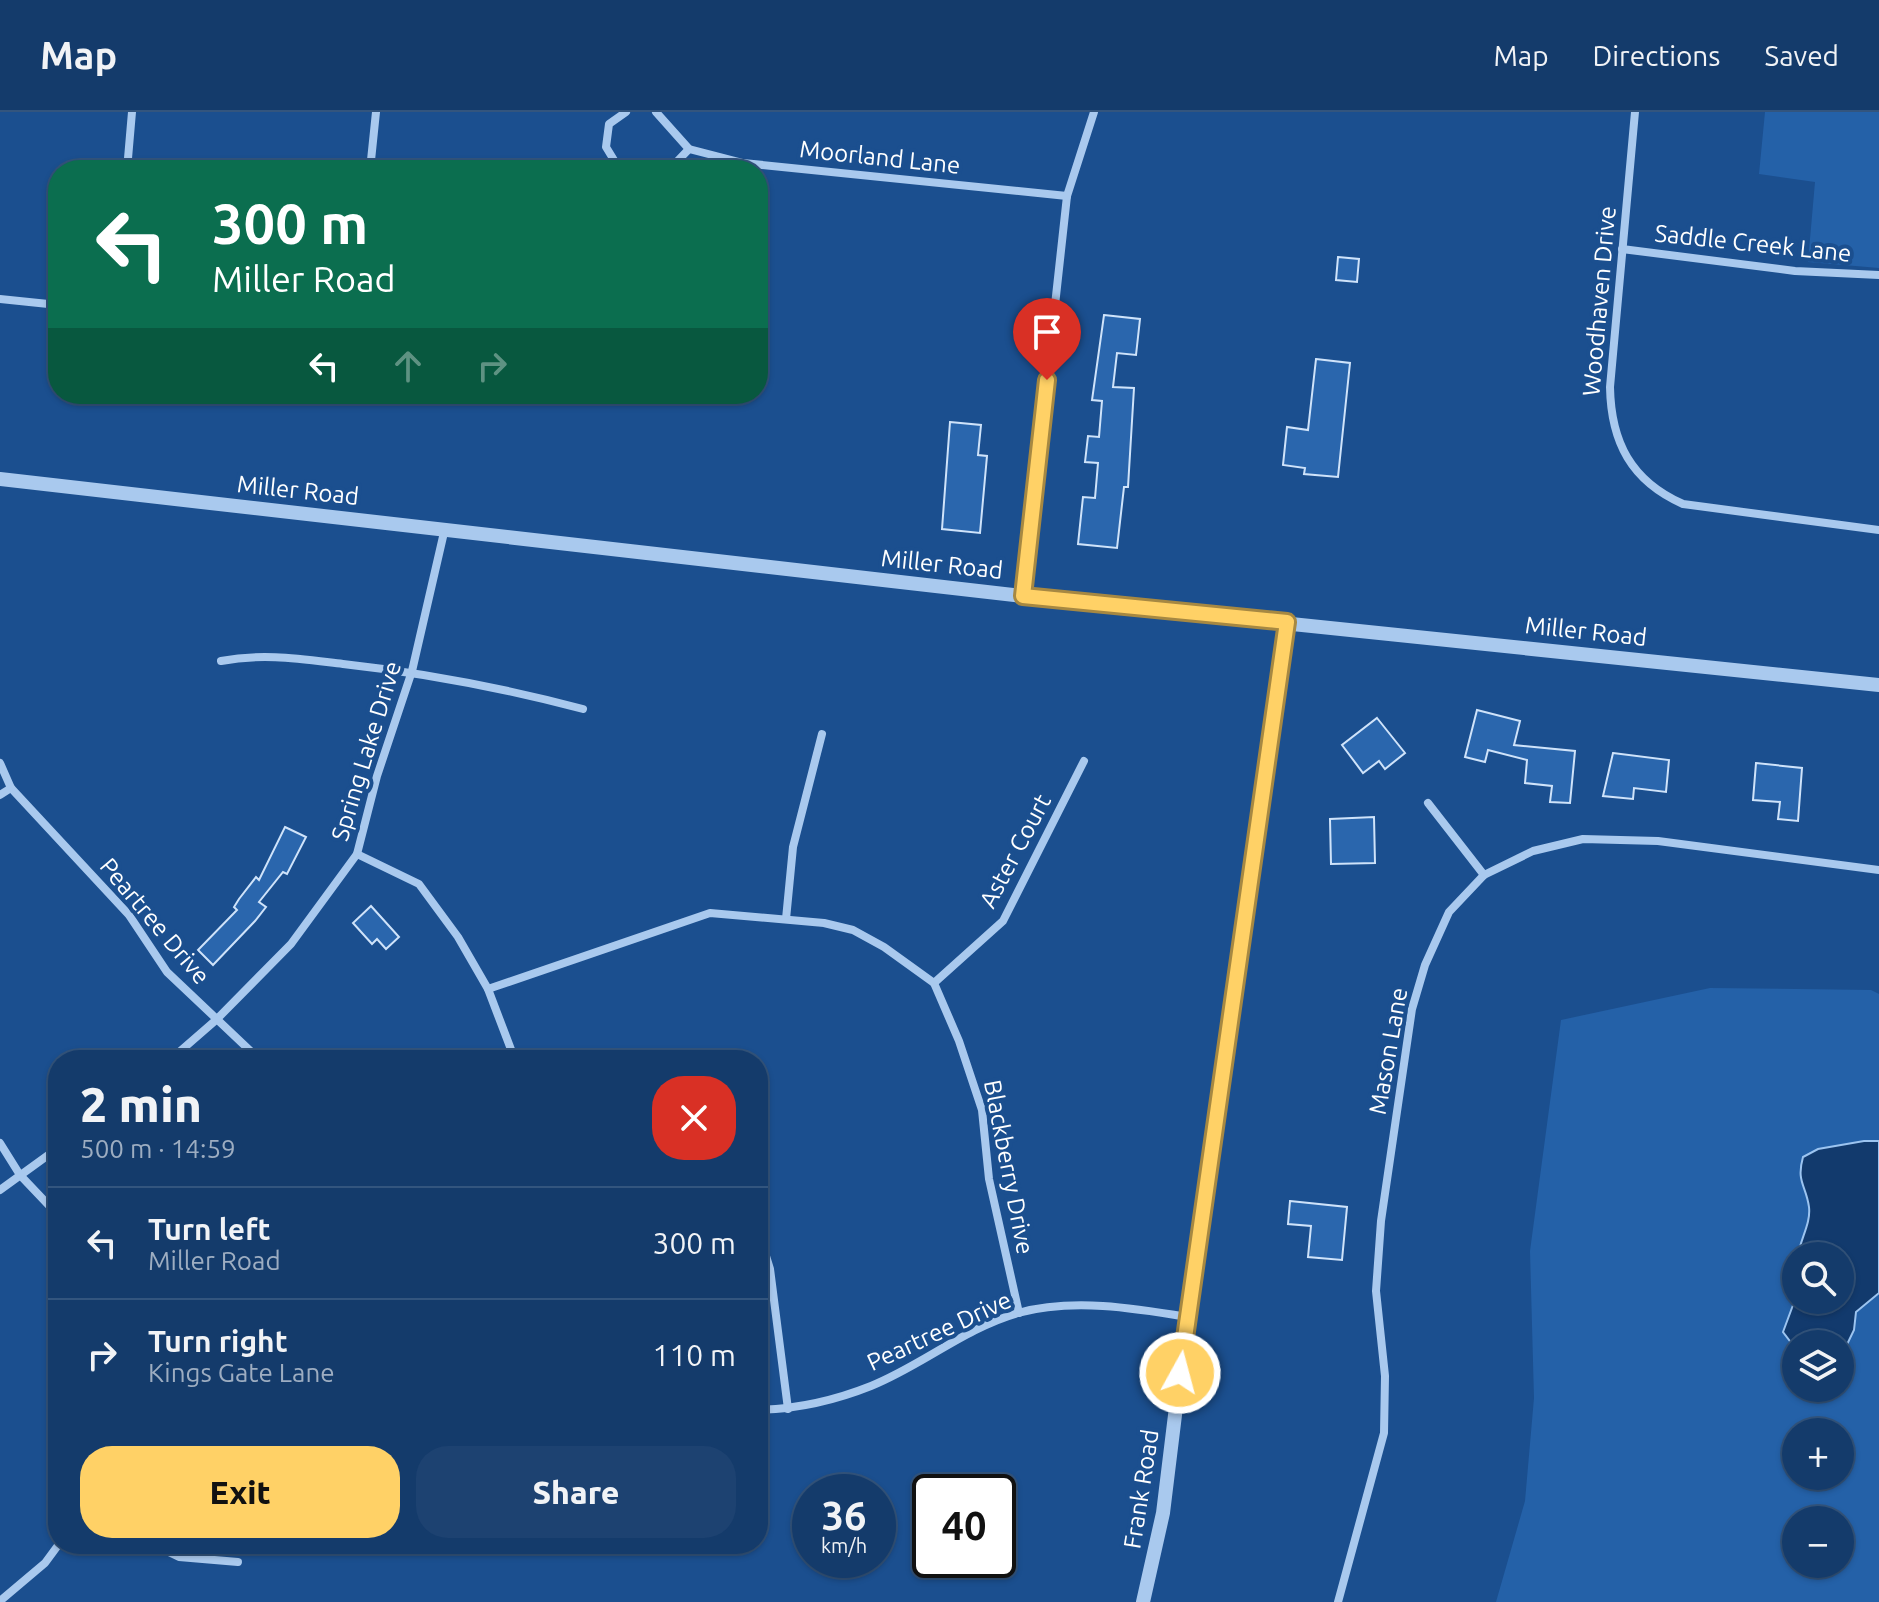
<!DOCTYPE html>
<meta charset="utf-8">
<style>
body{margin:0;font-family:Ubuntu,sans-serif;background:#1d4271;color:#f1f3f6;height:100vh;display:flex;flex-direction:column;font-size:30px;white-space:nowrap}
*{box-sizing:border-box;margin:0}
p{font-size:26px;color:#9dadc1}
.icon{flex:none;width:44px;height:44px;fill:none;stroke:currentColor;stroke-width:2;stroke-linecap:round;stroke-linejoin:round}
.map{position:relative;flex:1;overflow:hidden}
.details{position:absolute;left:48px;top:938px;width:720px;height:504px;display:flex;flex-direction:column;background:#143b6b;border-radius:32px;box-shadow:0 2px 6px #0004,0 0 0 2px #33557e}
.details>*{flex:none}
.hud{position:absolute;left:48px;top:48px;width:720px;height:244px;border-radius:32px;box-shadow:0 2px 6px #0004,0 0 0 2px #33557e;background:#0b6e4f;color:#fff;overflow:hidden}
.buttons{position:absolute;left:1782px;top:1130px;display:grid;gap:16px}
.buttons a{display:grid;place-items:center;width:72px;height:72px;border-radius:50%;background:#143b6b;box-shadow:0 2px 6px #0004,0 0 0 2px #33557e;font-size:40px}
.speed{position:absolute;left:792px;top:1362px;display:flex;gap:16px;font-size:40px;font-weight:700;text-align:center}
.speed>*{display:grid;place-content:center;width:104px;height:104px;border-radius:50%;background:#143b6b;box-shadow:0 2px 6px #0004,0 0 0 2px #33557e;line-height:1}
.speed small{font-size:20px;font-weight:400}
.speed .limit{border:4px solid #111;border-radius:12px;background:#fff;color:#111}
.pin{position:absolute;display:grid;place-items:center;width:68px;height:68px;color:#fff;margin:-82px -34px;border-radius:50% 50% 50% 0;rotate:-45deg;box-shadow:0 0 8px #0007}
.pin .icon{rotate:45deg}
.me{position:absolute;width:88px;margin:-44px;rotate:7deg;stroke-linejoin:round;filter:drop-shadow(0 0 6px #0008)}
.turn{display:flex;align-items:center;gap:28px;height:168px;padding:0 32px;font-size:36px}
.turn .icon{width:104px;height:104px;stroke-width:2.5}
.turn b{display:block;font-size:56px;line-height:68px}
.lanes{display:flex;align-items:center;height:76px;padding:0 32px;background:#0003;justify-content:center;gap:40px;direction:ltr}
.lanes .off{opacity:.35}
.round{display:grid;place-items:center;flex:none;width:84px;height:84px;border-radius:32px;background:#1d4271}
.head{display:flex;align-items:center;justify-content:space-between;height:136px;padding:0 32px}
h1{font-size:48px;font-weight:800;line-height:60px}
.primary-button{display:flex;gap:16px;margin-top:auto;padding:16px 32px}
.primary-button a{flex:1;height:92px;border-radius:32px;background:#ffd166;color:#111;font-size:32px;font-weight:800;line-height:92px;text-align:center}
.primary-button a+a{background:#1d4271;color:#f1f3f6}
ul{padding:0;list-style:none}
li{display:flex;align-items:center;gap:24px;height:112px;padding:0 32px;border-top:2px solid #33557e}
li div{flex:1}
li b{display:block;font-size:30px}
li em{font-style:normal}
header{display:flex;align-items:center;gap:48px;box-sizing:border-box;height:112px;padding:0 40px;background:#143b6b;border-bottom:2px solid #33557e}
header strong{font-size:38px}
nav{display:flex;gap:44px;margin-inline-start:auto;font-size:28px}
.map>svg:first-child{display:block}
.green{fill:#2461a8;fill-rule:evenodd}
.water{fill:#123a6d;stroke:#9cc4f0;stroke-width:2}
.building{fill:#2a66ad;stroke:#cfe3fa;stroke-width:2}
.lines{fill:none;stroke-linecap:round;stroke-linejoin:round}
.minor{stroke:#a9c9ee;stroke-width:8}
.tertiary{stroke:#a9c9ee;stroke-width:14}
.route-casing{stroke:#a68842;stroke-width:20}
.route{stroke:#ffd166;stroke-width:14}
.labels{text-anchor:middle;dominant-baseline:central;stroke-width:8;stroke-linejoin:round;paint-order:stroke}
.street-label{font-size:24px;fill:#fff;stroke:#1b4f8f}
</style>
<header>
<strong>Map</strong>
<nav><a>Map</a><a>Directions</a><a>Saved</a></nav>
</header>
<div class="map">
<svg width="1879" height="1490" viewBox="0 0 1879 1490">
<rect width="100%" height="100%" fill="#1b4f8f"/>
<g class="green">
<path d="M1765,0H1879V156L1808,150L1815,70L1759,62Z"/>
<path d="M1710,876L1871,878L1879,882V1490H1496L1525,1389L1534,1286L1530,1139L1561,908ZM1796,1144H1840V1188H1796ZM1796,1232H1840V1276H1796ZM1796,1320H1840V1364H1796ZM1796,1408H1840V1452H1796Z"/>
</g>
<path class="water" d="M1864,1029H1879V1181L1856,1200L1854,1218L1840,1247V1232H1796V1237L1783,1220L1796,1185L1840,1188V1144H1798C1800,1127 1811,1112 1809,1095C1806,1073 1796,1070 1803,1045L1818,1037Z"/>
<g class="building">
<path d="M1338,145L1359,147L1357,170L1336,168Z"/>
<path d="M1104,203L1140,207L1136,243L1117,241L1113,275L1134,276L1128,375H1124L1117,436L1078,432L1083,385L1095,386L1098,351L1085,350L1088,324L1099,325L1102,289L1092,288Z"/>
<path d="M1316,247L1350,251L1338,365L1304,362L1305,356L1283,353L1287,315L1308,318Z"/>
<path d="M950,310L981,313L978,343L987,344L980,421L942,417Z"/>
<path d="M1477,598L1520,609L1514,633L1575,639L1570,691L1550,690L1552,674L1525,671L1527,648L1488,638L1485,650L1465,645Z"/>
<path d="M1377,606L1405,641L1385,657L1379,649L1363,661L1342,633Z"/>
<path d="M1613,641L1669,648L1666,680L1634,676L1633,687L1603,684Z"/>
<path d="M1756,651L1802,656L1798,709L1778,707L1780,690L1753,688Z"/>
<path d="M1374,705L1375,751L1331,752L1330,707Z"/>
<path d="M285,715L306,725L287,762L283,760L259,790L266,795L255,809L213,853L198,838L237,798L234,795L239,787L256,765L259,768Z"/>
<path d="M371,794L399,825L386,837L377,827L372,832L353,811Z"/>
<path d="M1290,1089L1347,1095L1342,1148L1308,1145L1311,1114L1288,1112Z"/>
</g>
<g class="lines">
<g class="minor">
<path d="M656,0L689,37L743,51L1067,84"/>
<path d="M1635,0L1610,275C1611,330 1631,369 1683,392L1879,418"/>
<path d="M127,58L132,0"/>
<path d="M370,58L376,0"/>
<path d="M620,58L606,35L609,12L626,0"/>
<path d="M669,58L689,37"/>
<path d="M1622,137L1795,159L1879,163"/>
<path d="M0,187L58,193"/>
<path d="M1023,484L1067,84L1094,0"/>
<path d="M221,549C264,541 300,547 343,552C425,561 503,576 583,597"/>
<path d="M0,651L11,676L129,803L167,860L260,948"/>
<path d="M0,683L11,676"/>
<path d="M1428,691L1484,763"/>
<path d="M357,742L419,772L458,825L488,877L515,948"/>
<path d="M786,807L793,735L822,622"/>
<path d="M934,871L1003,809L1084,649"/>
<path d="M488,877L710,801L824,811L853,818L884,835L934,871L959,929L982,998L989,1067L1019,1201"/>
<path d="M170,948L216,908L291,832L357,742L377,664L412,559L445,416"/>
<path d="M0,1031L20,1063L58,1103"/>
<path d="M0,1078L58,1036"/>
<path d="M758,1118L770,1157L788,1297"/>
<path d="M758,1298C795,1297 836,1288 871,1274C921,1254 965,1216 1018,1201C1072,1186 1134,1196 1187,1205"/>
<path d="M152,1432L179,1445L238,1450"/>
<path d="M0,1489L45,1451L59,1432"/>
<path d="M1338,1490L1384,1321L1385,1264L1376,1179L1381,1109L1412,897L1425,853L1449,800L1484,763L1533,739L1583,727L1658,729L1879,758"/>
</g>
<g class="tertiary">
<path d="M0,367L1023,484L1879,573"/>
<path d="M1143,1490L1163,1401L1187,1205L1287,510"/>
</g>
</g>
<g class="lines">
<defs>
<path id="route" d="M1047,268L1023,484L1287,510L1180,1261"/>
</defs>
<use href="#route" class="route-casing"/>
<use href="#route" class="route"/>
</g>
<g class="labels">
<g class="street-label">
<text transform="translate(880 45) rotate(6)">Moorland Lane</text>
<text transform="translate(1753 131) rotate(6)">Saddle Creek Lane</text>
<text transform="translate(1599 189) rotate(-85)">Woodhaven Drive</text>
<text transform="translate(298 378) rotate(6)">Miller Road</text>
<text transform="translate(942 452) rotate(6)">Miller Road</text>
<text transform="translate(1586 519) rotate(6)">Miller Road</text>
<text transform="translate(366 639) rotate(-73)">Spring Lake Drive</text>
<text transform="translate(1015 739) rotate(-62)">Aster Court</text>
<text transform="translate(155 809) rotate(50)">Peartree Drive</text>
<text transform="translate(1388 939) rotate(-80)">Mason Lane</text>
<text transform="translate(1009 1055) rotate(79)">Blackberry Drive</text>
<text transform="translate(939 1219) rotate(-25)">Peartree Drive</text>
<text transform="translate(1141 1377) rotate(-81)">Frank Road</text>
</g>
</g>
</svg>
<div class="buttons">
<a><svg class="icon" aria-label="search" viewBox="0 0 24 24"><circle cx="10" cy="10" r="6"/><path d="M15 15l6 6"/></svg></a>
<a><svg class="icon" aria-label="layers" viewBox="0 0 24 24"><path d="M12 4l9 5-9 5-9-5zM3 14l9 5 9-5"/></svg></a>
<a>+</a>
<a>−</a>
</div>
<div class="speed"><div>36<small>km/h</small></div><div class="limit">40</div></div>
<div class="pin" style="left:1047px;top:268px;background:#d93025"><svg class="icon" aria-label="arrive" viewBox="0 0 24 24"><path d="M6 21V4h12l-3 4 3 4H6"/></svg></div>
<svg class="me" style="left:1180px;top:1261px" viewBox="-20 -20 40 40"><circle r="17" fill="#ffd166" stroke="#fff" stroke-width="3"/><path d="M0-11L8 9 0 5-8 9z" fill="#fff"/></svg>
<div class="hud">
<div class="turn"><svg class="icon" aria-label="left" viewBox="0 0 24 24"><path d="M17 20v-9H6M10 6l-5 5 5 5"/></svg><div><b>300 m</b>Miller Road</div></div>
<div class="lanes"><svg class="icon" aria-label="left" viewBox="0 0 24 24"><path d="M17 20v-9H6M10 6l-5 5 5 5"/></svg><svg class="icon off" aria-label="ahead" viewBox="0 0 24 24"><path d="M12 20V5M6 11l6-6 6 6"/></svg><svg class="icon off" aria-label="right" viewBox="0 0 24 24"><path d="M7 20v-9h11M14 6l5 5-5 5"/></svg></div>
</div>
<section class="details">
<div class="head"><div><h1>2 min</h1><p>500 m · 14:59</p></div><a class="round" style="background:#d93025;color:#fff"><svg class="icon" aria-label="close" viewBox="0 0 24 24"><path d="M6 6l12 12M18 6L6 18"/></svg></a></div>
<ul>
<li><svg class="icon" aria-label="left" viewBox="0 0 24 24"><path d="M17 20v-9H6M10 6l-5 5 5 5"/></svg><div><b>Turn left</b><p>Miller Road</p></div><em>300 m</em></li>
<li><svg class="icon" aria-label="right" viewBox="0 0 24 24"><path d="M7 20v-9h11M14 6l5 5-5 5"/></svg><div><b>Turn right</b><p>Kings Gate Lane</p></div><em>110 m</em></li>
</ul>
<div class="primary-button"><a>Exit</a><a>Share</a></div>
</section>
</div>
